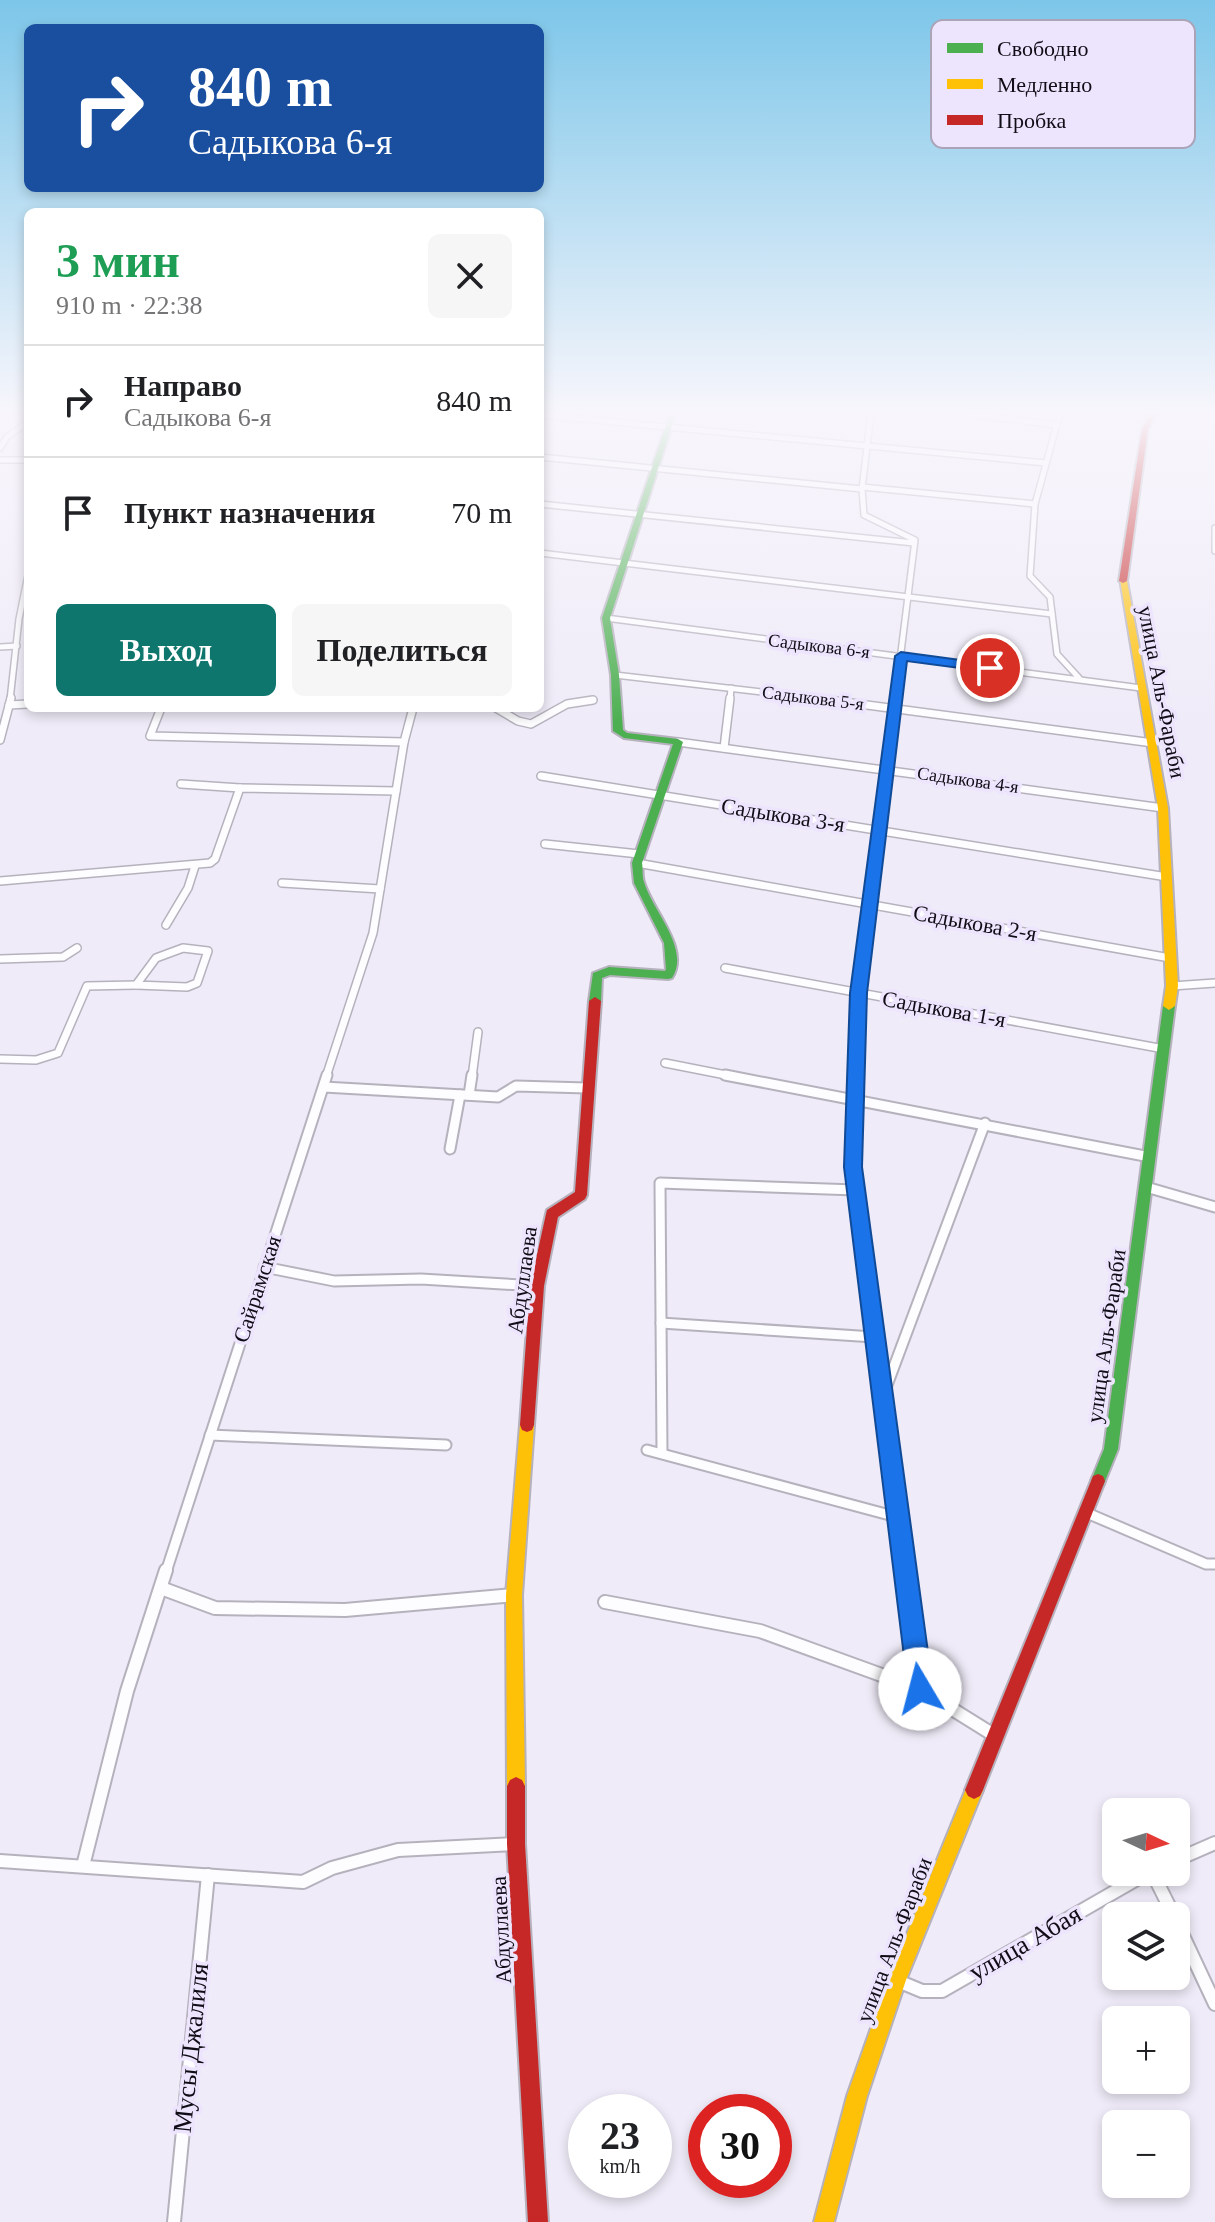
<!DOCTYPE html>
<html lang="ru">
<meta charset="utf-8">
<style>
body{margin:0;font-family:"Times New Roman",serif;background:#f6f6f6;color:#202124;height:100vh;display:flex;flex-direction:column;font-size:30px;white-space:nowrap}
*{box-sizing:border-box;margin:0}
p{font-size:26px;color:#757577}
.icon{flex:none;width:44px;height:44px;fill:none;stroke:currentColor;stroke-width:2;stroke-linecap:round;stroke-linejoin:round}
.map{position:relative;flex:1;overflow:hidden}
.details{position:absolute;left:24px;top:208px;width:520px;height:504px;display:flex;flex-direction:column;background:#fff;border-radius:12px;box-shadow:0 4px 12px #0003}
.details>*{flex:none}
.guide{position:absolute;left:24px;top:24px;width:520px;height:168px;border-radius:12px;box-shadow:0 4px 12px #0003;background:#1a4fa0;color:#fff;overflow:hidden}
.needle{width:52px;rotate:94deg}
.controls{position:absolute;left:1102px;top:1798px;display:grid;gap:16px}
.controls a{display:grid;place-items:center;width:88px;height:88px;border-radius:12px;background:#fff;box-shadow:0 4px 12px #0003;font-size:40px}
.speed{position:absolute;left:568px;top:2094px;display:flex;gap:16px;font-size:40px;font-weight:700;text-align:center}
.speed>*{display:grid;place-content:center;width:104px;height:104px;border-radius:50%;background:#fff;box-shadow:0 4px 12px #0003;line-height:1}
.speed small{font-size:20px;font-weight:400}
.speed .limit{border:12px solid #d22;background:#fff;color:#111}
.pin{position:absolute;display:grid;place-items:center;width:68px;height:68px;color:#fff;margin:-34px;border:4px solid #fff;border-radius:50%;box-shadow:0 2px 8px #0007}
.me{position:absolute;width:88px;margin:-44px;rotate:352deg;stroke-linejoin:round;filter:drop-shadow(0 0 6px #0008)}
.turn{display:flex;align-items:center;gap:28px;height:168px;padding:0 32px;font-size:36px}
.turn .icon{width:104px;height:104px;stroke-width:2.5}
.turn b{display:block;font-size:56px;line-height:68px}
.round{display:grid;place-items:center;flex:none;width:84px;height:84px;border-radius:12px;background:#f6f6f6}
.head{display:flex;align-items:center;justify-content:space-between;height:136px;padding:0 32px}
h1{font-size:48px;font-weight:700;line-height:60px;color:#1e9e55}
.button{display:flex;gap:16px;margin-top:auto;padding:16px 32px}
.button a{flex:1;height:92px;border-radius:12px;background:#0f766e;color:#fff;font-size:32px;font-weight:700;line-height:92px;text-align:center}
.button a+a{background:#f6f6f6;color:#202124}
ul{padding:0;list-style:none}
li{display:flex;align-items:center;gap:24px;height:112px;padding:0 32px;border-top:2px solid #e0e0e0}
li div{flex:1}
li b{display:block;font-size:30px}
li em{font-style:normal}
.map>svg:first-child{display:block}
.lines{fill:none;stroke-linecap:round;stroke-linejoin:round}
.street-far3-casing{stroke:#b6b2bd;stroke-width:8}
.street-far2-casing{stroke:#b6b2bd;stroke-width:10}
.street-far1-casing{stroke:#b6b2bd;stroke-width:13}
.street-casing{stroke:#b6b2bd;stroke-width:16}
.fast-casing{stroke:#b6b2bd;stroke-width:4}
.slow-casing{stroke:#b6b2bd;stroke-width:4}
.jam-casing{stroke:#b6b2bd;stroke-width:4}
.street-far3{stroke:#fdfcfe;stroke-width:5}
.street-far2{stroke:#fdfcfe;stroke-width:7}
.street-far1{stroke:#fdfcfe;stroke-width:9}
.street{stroke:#fdfcfe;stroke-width:12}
.fast{fill:#4caf50;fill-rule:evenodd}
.slow{fill:#ffc107;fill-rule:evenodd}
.jam{fill:#c62828;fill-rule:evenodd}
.route{fill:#1a73e8;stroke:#114b97;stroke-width:2}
.labels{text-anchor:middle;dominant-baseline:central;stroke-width:7;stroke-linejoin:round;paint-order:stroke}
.far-street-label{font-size:18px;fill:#100d16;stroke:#ede5fe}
.street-label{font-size:22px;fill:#100d16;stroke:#ede5fe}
.near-street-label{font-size:26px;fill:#100d16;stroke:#ede5fe}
.key{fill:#ede5fe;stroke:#aba4b8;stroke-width:2}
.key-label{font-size:22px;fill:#100d16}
</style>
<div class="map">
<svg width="1215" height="2222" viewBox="0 0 1215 2222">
<rect width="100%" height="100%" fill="#efebf8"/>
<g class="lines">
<defs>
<g id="street-far3">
<path d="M871,413L862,489L864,515L915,540L895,700"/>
<path d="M964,413L1055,425"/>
<path d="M1060,413L1035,504L1030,576L1050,597L1057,654L1079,678"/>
<path d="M540,415L1046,463"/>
<path d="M0,448L7,437L28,422"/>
<path d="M540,457L862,489"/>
<path d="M0,460H28"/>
<path d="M862,487L1035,504"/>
<path d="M540,504L914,543"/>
<path d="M1215,528V551"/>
<path d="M540,553L1052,614"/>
<path d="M606,618L1141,688"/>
<path d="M0,647L17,646"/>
<path d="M615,675L831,700"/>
<path d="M10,700L19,619L28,575"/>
<path d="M730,700L731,688"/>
</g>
<g id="street-far2">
<path d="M814,698L1153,743"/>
<path d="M9,705L28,704"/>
<path d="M161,708L150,736L404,742"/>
<path d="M496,708L518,721L531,724L567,704L593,700"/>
<path d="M0,740L11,698"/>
<path d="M678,742L1163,808"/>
<path d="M724,748L730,698"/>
<path d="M541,776L1167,877"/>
<path d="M181,784L240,788"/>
<path d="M545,844L639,854"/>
<path d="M637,863L1170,958"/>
<path d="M0,881L210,863L215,859L240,788L396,791"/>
<path d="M282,883L380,889"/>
<path d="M166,925L188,888L195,866"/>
<path d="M183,948L208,951L197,983L187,987L136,985L156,958Z"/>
<path d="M0,959L63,957L77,948"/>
<path d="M725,968L1164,1049"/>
<path d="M1172,986L1215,983"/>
<path d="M0,1059L36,1060L58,1053L87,986L136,985"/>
<path d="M665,1063L736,1077"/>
<path d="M326,1077L373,933L404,742L413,708"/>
<path d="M472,1077L478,1032"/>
<path d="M856,1077L858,993L895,698"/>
</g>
<g id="street-far1">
<path d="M725,1075L1150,1157"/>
<path d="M856,1075L853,1167L905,1572"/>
<path d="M324,1087L498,1097L516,1086L587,1088"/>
<path d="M469,1095L472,1075"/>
<path d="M450,1149L460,1095"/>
<path d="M1146,1187L1215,1207"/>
<path d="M264,1267L334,1281L421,1279L537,1286"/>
<path d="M661,1323L874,1337"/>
<path d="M883,1396L985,1123"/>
<path d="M210,1435L446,1445"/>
<path d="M647,1450L897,1517"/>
<path d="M662,1453L660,1183L856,1190"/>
<path d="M1087,1513L1206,1564H1215"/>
<path d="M166,1572L327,1075"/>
</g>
<g id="street">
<path d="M905,1570L920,1689L997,1737"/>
<path d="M161,1588L215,1608L345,1610L514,1595"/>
<path d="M605,1602L760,1631L920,1689"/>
<path d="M1176,1860L1215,1843"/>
<path d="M0,1861L303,1882L332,1868L398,1850L516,1844"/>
<path d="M83,1866L127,1691L166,1570"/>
<path d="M1152,1872L1174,1916"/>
<path d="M1176,1921L1215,2004"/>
<path d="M898,1981L922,1991H942L1149,1872"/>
<path d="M174,2222L208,1875"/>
</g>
<g id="fast">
<path d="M670,413H676L610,618L619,675L623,730L627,733L678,739L683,742L642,863C643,869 642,877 644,882C652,910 691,949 672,978L668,979L610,975L602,978L601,1001L595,1005L589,1001L593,973L609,967L665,971L666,969L664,943L634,883L632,863L673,744L624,738L613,731L611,675L602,618Z"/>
<path d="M1169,1002L1175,1006L1118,1449L1103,1486L1098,1488L1093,1486L1091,1481L1104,1449L1163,1006Z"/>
</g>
<g id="slow">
<path d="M1120,579L1127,581L1168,808L1178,986L1175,1006L1169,1010L1163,1006L1166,986L1158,808Z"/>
<path d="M527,1418L532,1420L534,1425L522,1595L525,1786L522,1792L516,1795L510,1792L507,1786L506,1595L520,1425L522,1420Z"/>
<path d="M974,1781L980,1784L983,1790L906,1980L867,2096L834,2222H814L847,2096L888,1980L968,1784Z"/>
</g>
<g id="jam">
<path d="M1150,413H1157L1148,429L1127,581L1123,583L1119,581L1142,429Z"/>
<path d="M595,997L601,1001L587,1195L585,1199L558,1217L544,1286L534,1425L532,1430L527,1432L522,1430L520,1425L530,1286L546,1214L547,1210L575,1192L589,1001Z"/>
<path d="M1098,1474L1103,1476L1105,1481L983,1790L980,1796L974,1799L968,1796L965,1790L1091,1481L1093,1476Z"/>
<path d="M516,1777L522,1780L525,1786V1844L548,2222H528L507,1844V1786L510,1780Z"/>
</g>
</defs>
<use href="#street-far3" class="street-far3-casing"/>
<use href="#street-far2" class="street-far2-casing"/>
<use href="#street-far1" class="street-far1-casing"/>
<use href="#street" class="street-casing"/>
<use href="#fast" class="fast-casing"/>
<use href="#slow" class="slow-casing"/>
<use href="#jam" class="jam-casing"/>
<use href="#street-far3" class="street-far3"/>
<use href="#street-far2" class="street-far2"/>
<use href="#street-far1" class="street-far1"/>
<use href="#street" class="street"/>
<use href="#fast" class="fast"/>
<use href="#slow" class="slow"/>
<use href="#jam" class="jam"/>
</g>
<linearGradient id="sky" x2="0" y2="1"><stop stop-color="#7dc6e9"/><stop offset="0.57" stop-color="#f8f6fc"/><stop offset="1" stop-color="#f8f6fc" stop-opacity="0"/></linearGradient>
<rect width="1215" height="724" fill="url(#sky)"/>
<path class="route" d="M901,652L990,664L997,668L990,672L907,661L867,993L862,1167L933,1689L929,1698L920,1702L911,1698L908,1689L844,1167L850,993L895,656Z"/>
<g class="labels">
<g class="far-street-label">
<text transform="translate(819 646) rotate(7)">Садыкова 6-я</text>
<text transform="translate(813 698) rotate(7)">Садыкова 5-я</text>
<text transform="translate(968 780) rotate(8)">Садыкова 4-я</text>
</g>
<g class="street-label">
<text transform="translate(1162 692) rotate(79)">улица Аль-Фараби</text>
<text transform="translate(783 815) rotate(9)">Садыкова 3-я</text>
<text transform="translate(975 923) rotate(10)">Садыкова 2-я</text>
<text transform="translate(944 1009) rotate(10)">Садыкова 1-я</text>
<text transform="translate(522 1280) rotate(-82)">Абдуллаева</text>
<text transform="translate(257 1289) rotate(-72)">Сайрамская</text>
<text transform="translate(1106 1336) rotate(-82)">улица Аль-Фараби</text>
<text transform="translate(501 1930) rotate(-93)">Абдуллаева</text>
<text transform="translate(894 1940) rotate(-69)">улица Аль-Фараби</text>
</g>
<g class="near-street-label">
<text transform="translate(1025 1943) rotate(-30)">улица Абая</text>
<text transform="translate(191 2048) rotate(-84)">Мусы Джалиля</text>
</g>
</g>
<rect x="931" y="20" width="264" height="128" rx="12" class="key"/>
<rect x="947" y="43" width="36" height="10" fill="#4caf50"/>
<rect x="947" y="79" width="36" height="10" fill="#ffc107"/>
<rect x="947" y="115" width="36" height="10" fill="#c62828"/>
<g class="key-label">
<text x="997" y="56">Свободно</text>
<text x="997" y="92">Медленно</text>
<text x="997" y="128">Пробка</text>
</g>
</svg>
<div class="controls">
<a><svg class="needle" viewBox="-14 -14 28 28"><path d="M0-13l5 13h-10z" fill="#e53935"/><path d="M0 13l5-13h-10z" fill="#757577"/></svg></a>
<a><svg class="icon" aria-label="layers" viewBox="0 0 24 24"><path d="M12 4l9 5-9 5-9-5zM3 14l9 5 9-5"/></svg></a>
<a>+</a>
<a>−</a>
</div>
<div class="speed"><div>23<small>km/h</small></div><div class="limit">30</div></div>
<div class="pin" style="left:990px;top:668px;background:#d93025"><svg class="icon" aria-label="arrive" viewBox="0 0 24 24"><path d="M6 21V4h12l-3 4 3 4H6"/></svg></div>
<svg class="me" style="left:920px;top:1689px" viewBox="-20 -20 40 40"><circle r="19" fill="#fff"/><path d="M0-13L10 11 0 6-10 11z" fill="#1a73e8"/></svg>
<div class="guide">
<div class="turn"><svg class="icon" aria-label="right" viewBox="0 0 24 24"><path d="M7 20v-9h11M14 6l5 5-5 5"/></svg><div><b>840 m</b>Садыкова 6-я</div></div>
</div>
<section class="details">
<div class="head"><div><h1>3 мин</h1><p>910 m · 22:38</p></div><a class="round"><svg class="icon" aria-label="close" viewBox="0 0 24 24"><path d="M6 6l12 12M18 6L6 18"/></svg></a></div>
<ul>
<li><svg class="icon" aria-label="right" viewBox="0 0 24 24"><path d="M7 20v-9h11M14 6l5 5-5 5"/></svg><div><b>Направо</b><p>Садыкова 6-я</p></div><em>840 m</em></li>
<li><svg class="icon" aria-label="arrive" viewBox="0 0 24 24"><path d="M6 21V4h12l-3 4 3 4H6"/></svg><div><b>Пункт назначения</b></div><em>70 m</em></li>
</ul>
<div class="button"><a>Выход</a><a>Поделиться</a></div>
</section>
</div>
